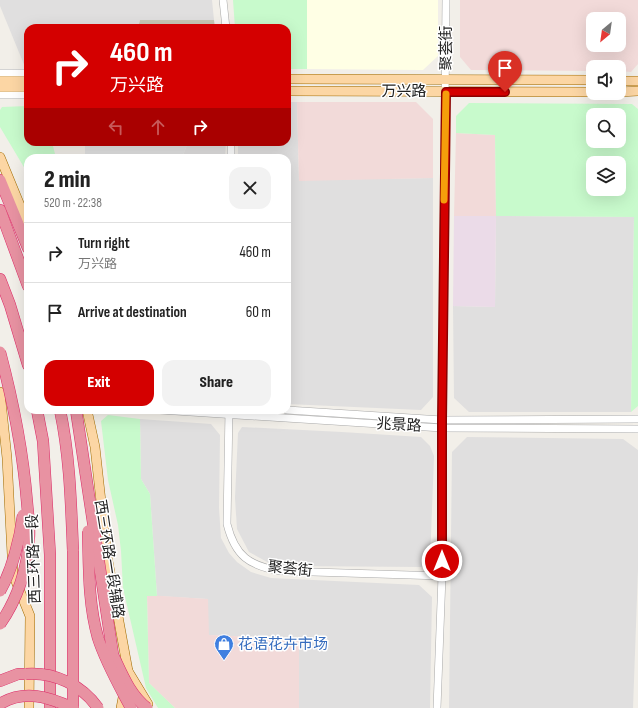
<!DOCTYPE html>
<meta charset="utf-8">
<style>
body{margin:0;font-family:"Sofia Sans Condensed","Noto Sans SC",sans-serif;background:#f2f2f2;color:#222;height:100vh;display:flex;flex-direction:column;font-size:15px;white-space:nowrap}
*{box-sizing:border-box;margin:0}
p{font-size:13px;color:#767676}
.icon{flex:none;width:22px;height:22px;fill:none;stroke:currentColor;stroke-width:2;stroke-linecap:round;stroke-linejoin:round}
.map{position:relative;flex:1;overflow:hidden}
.drawer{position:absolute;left:24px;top:154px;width:267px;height:260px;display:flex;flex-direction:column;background:#fff;border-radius:12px;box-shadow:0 4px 16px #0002}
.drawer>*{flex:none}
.banner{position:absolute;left:24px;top:24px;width:267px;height:122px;border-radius:12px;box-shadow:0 4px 16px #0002;background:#d40000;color:#fff;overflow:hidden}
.needle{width:26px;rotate:209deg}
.fabs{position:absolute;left:586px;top:12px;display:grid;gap:8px}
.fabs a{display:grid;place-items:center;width:40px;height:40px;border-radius:8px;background:#fff;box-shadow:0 4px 16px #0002;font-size:20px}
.pin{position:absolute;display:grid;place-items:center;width:34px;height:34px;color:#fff;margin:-41px -17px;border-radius:50% 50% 50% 0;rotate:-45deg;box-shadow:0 0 4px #0007}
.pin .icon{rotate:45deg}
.me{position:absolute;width:44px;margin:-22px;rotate:0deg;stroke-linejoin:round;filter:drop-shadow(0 0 3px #0008)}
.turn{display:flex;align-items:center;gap:14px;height:84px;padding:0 20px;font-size:18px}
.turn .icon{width:52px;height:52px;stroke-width:2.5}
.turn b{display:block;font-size:28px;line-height:34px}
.lanes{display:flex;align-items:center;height:38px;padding:0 20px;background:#0003;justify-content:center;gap:20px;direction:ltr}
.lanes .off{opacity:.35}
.round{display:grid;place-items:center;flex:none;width:42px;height:42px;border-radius:12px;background:#f2f2f2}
.head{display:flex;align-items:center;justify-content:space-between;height:68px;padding:0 20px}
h1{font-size:24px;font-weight:800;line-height:30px}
.action{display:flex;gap:8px;margin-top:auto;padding:8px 20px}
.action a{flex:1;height:46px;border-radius:12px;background:#d40000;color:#fff;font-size:16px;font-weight:800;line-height:46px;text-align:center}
.action a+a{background:#f2f2f2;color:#222}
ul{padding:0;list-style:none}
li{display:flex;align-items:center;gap:12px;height:60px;padding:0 20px;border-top:1px solid #e0e0e0}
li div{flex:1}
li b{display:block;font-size:15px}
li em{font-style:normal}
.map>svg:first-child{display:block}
.residential{fill:#e0dfdf}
.commercial{fill:#f2dad9;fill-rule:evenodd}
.industrial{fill:#ebdbe8}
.education{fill:#ffffe5}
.construction{fill:#c7c7b4}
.park{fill:#c8facc;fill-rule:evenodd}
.parking{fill:#e2e2e2}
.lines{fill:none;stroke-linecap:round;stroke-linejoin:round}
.minor-casing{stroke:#a9a9a9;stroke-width:8}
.major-casing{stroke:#a06b00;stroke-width:10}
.highway-casing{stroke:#dc2a67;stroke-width:12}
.minor{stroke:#fff;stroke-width:7}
.major{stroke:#fcd6a4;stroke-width:9}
.highway{stroke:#e892a2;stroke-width:11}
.highway-bridge-casing{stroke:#dc2a67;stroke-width:12;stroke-linecap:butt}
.highway-bridge{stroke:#e892a2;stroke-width:11}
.route-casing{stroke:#8a0000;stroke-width:10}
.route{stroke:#d40000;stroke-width:7}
.slow{stroke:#f59e0b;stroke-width:7}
.labels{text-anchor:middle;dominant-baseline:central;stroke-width:3;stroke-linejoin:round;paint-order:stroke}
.street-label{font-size:15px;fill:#222;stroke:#fff}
.shop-label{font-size:15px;fill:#366cbe;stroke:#fff;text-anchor:start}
</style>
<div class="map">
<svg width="638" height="708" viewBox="0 0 638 708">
<rect width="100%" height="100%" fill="#f2efe9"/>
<g class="residential">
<path d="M0,0H212L214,20H140L138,28H28V67H25L0,6Z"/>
<path d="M287,102H297L299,180L433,178V397L421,410L287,404V158H238V142H287Z"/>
<path d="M188,142H226L225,158H182Z"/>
<path d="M496,216L634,217L631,412H469L454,398L453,306L495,307Z"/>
<path d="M140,419L211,424L220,435L219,508L221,538L229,553L237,562L251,572L271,578L419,585L432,597L430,708H299V639L208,635V599L157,596L150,494L141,479Z"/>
<path d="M242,427L342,432L421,437L430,446L434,456L430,562L421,567L285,566L269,563L249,552L237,529L235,498L238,433Z"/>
<path d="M467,437L623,439L638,450V569L633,708H449L452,452Z"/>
</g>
<g class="commercial">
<path d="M460,0H638V64L631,72L619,71V67H593V71L471,70L460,57ZM593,19H619V45H593Z"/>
<path d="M297,102H416L433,119V178L299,181Z"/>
<path d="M456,133L495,135L496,216H454Z"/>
<path d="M147,595L208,599L209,635L299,639V708H175L149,683Z"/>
</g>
<path class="industrial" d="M454,216H496L495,307L453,306Z"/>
<path class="education" d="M307,0H438V56L423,70L307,69Z"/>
<path class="construction" d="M140,20H214L215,28H138Z"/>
<g class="park">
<path d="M233,0H307V69H287V28H235Z"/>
<path d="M469,103L632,104L638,109V406L631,412L634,217L496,216L495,135L456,133V116ZM593,115H619V141H593ZM593,163H619V189H593Z"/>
<path d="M28,106V142H52L56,158H28V174L0,127V110L2,107Z"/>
<path d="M108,415L140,419L141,479L150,494L157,596H147L149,683L175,708H158L146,688L123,588L121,551L118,525L108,480L101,421Z"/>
</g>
<path class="parking" d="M85,142H188L182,158H85Z"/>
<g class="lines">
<defs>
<g id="minor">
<path d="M223,0L226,28"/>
<path d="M0,73H28"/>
<path d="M0,95H28"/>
<path d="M231,158V142"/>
<path d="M160,410L442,428L638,429"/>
<path d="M229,410L227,524C235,556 249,566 281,571L442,576"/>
<path d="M287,410L442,420L638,419"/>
<path d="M437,708L442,576V420L446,0"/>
</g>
<g id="major">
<path d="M287,79L593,80"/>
<path d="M0,81H28"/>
<path d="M619,81H638"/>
<path d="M0,87H28"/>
<path d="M287,91L593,92"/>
<path d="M619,92L638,91"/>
<path d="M0,157L28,225"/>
<path d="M0,392L7,458L13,574L30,616L29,708"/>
<path d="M87,410L95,447L107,556L128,671L121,708"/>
<path d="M128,671L148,704"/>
</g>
<g id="highway">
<path d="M0,180L28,248"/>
<path d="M0,210L28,286"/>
<path d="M0,279L10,305L28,365"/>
<path d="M37,410L43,441L50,555V708"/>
<path d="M60,410C70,457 71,504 73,551"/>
<path d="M0,681L18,674H26"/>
</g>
</defs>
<use href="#minor" class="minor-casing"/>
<use href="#major" class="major-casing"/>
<use href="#highway" class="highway-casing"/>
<use href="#minor" class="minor"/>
<use href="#major" class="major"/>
<use href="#highway" class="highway"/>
<defs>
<g id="highway-bridge">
<path d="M0,352C13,401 23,452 27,502C28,514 30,527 29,538C28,568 17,600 0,624"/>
<path d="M76,410L113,655C122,674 130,695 147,708"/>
<path d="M88,531C89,567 88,603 98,638C106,663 119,685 131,708"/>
<path d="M73,551V708"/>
<path d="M0,591C12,570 20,539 23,515"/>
<path d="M26,674C55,672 82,685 98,708"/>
<path d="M0,704C24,689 49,697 73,708"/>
</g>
</defs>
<use href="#highway-bridge" class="highway-bridge-casing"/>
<use href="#highway-bridge" class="highway-bridge"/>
</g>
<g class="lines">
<defs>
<path id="route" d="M442,561V420L446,92H505"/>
</defs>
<use href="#route" class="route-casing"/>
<use href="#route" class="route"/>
<path class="slow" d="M444,200L446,94"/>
</g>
<defs>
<symbol id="shop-pin" viewBox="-11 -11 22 30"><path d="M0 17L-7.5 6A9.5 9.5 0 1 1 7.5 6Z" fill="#3f7fe0" stroke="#fff"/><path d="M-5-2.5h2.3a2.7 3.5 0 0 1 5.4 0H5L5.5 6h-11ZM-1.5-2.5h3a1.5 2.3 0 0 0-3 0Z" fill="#fff"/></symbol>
</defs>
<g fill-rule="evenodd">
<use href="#shop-pin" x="213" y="633" width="22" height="30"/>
</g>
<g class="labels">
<g class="street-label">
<text transform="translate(446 48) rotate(-90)">聚荟街</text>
<text x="404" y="91">万兴路</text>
<text transform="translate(399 425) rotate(3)">兆景路</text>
<text transform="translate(34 559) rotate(-92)">西三环路一段</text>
<text transform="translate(109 559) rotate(81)">西三环路一段辅路</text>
<text transform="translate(290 569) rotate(6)">聚荟街</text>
</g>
<g class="shop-label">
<text x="238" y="644">花语花卉市场</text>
</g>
</g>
</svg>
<div class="fabs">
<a><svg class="needle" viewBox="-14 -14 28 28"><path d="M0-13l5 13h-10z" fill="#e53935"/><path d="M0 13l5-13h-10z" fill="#767676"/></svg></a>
<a><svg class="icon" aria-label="sound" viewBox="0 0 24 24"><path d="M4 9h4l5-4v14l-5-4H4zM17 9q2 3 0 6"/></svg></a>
<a><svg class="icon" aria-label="search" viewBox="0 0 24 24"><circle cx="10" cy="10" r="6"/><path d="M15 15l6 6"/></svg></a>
<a><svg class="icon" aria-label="layers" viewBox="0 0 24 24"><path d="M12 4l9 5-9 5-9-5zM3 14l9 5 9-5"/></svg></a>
</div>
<div class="pin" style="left:505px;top:92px;background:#d93025"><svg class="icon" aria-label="arrive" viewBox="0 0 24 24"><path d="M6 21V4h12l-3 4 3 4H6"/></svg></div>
<svg class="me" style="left:442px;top:561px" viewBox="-20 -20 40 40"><circle r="17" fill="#d40000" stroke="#fff" stroke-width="3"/><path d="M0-11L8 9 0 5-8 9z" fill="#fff"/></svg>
<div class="banner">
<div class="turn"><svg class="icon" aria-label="right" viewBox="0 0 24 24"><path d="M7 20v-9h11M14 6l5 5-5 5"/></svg><div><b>460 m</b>万兴路</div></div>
<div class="lanes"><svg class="icon off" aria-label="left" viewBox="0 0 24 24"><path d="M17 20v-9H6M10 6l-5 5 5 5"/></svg><svg class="icon off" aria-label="ahead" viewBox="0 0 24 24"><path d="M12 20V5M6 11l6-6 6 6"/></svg><svg class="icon" aria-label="right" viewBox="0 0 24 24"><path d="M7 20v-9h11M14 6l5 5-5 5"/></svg></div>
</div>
<section class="drawer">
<div class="head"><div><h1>2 min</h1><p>520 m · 22:38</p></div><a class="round"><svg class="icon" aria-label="close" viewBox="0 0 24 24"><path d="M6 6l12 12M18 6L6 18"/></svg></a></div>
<ul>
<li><svg class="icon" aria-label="right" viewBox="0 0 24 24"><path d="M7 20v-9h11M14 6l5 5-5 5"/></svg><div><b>Turn right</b><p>万兴路</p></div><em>460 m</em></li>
<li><svg class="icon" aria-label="arrive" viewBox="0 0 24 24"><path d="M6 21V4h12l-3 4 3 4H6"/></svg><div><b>Arrive at destination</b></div><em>60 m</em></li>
</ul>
<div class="action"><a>Exit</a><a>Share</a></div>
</section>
</div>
